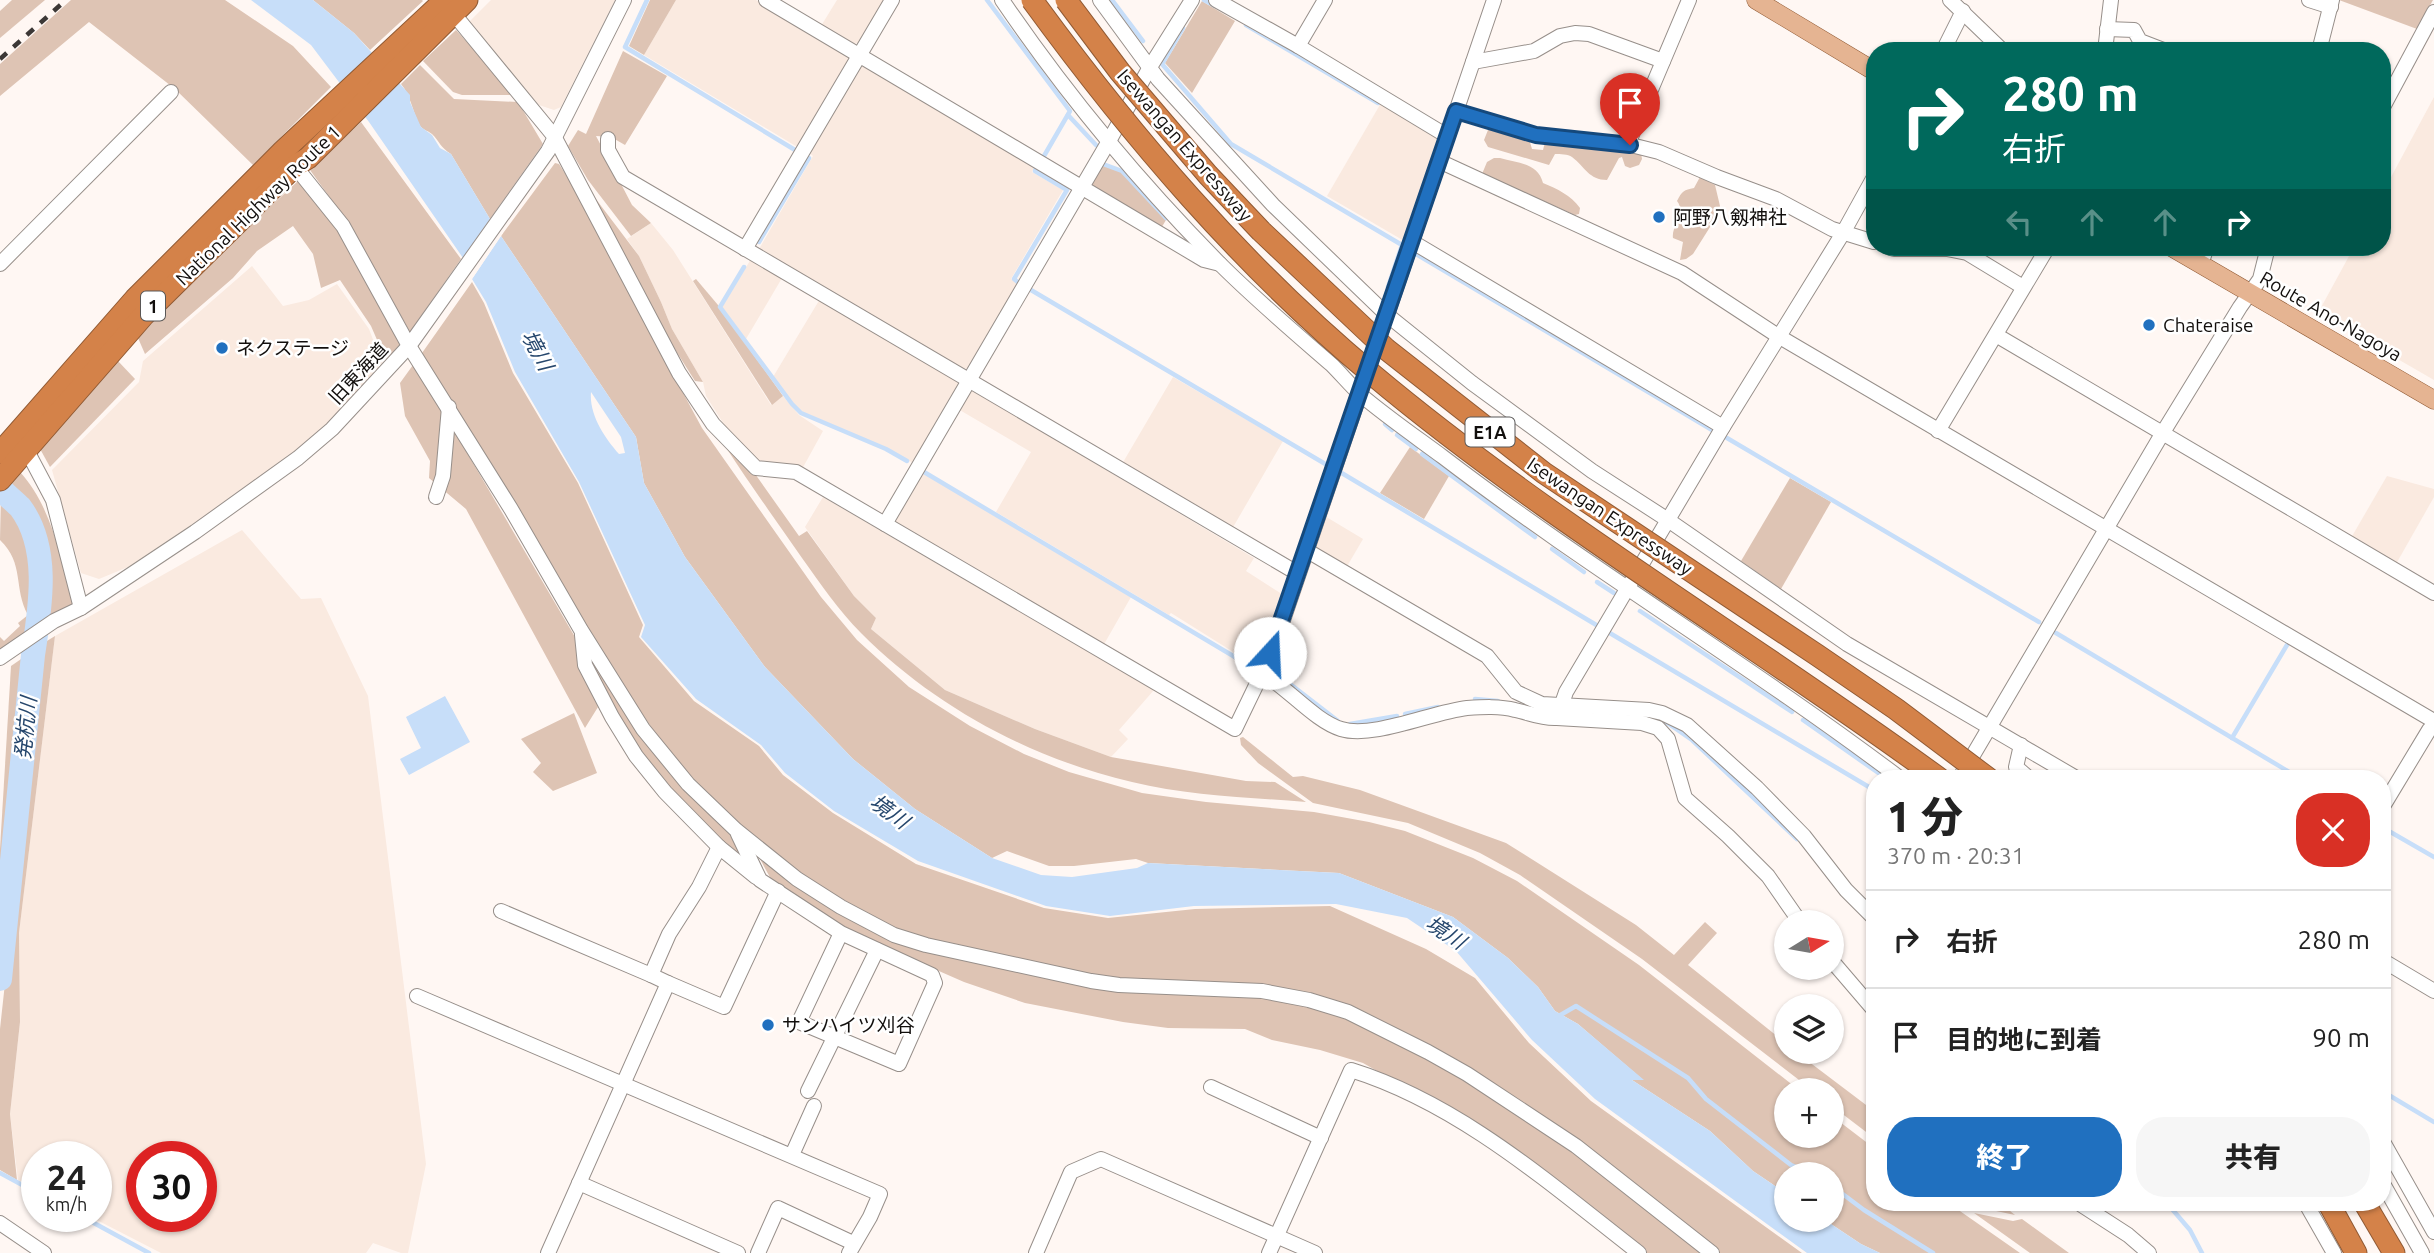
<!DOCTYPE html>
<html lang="ja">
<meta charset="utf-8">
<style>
body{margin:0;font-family:Ubuntu,"Noto Sans JP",sans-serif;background:#f6f6f6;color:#222;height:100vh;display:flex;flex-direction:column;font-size:26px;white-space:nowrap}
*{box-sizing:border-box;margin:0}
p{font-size:23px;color:#767676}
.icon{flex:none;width:38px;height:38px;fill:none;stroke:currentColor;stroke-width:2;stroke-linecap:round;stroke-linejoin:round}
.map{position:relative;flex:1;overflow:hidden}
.sheet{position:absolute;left:1866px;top:770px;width:525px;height:441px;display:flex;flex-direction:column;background:#fff;border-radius:28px;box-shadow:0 2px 5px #0004}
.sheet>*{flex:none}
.banner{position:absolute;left:1866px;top:42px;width:525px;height:214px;border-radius:28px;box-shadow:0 2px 5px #0004;background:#00695c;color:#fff;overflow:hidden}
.needle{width:46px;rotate:79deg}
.controls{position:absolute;left:1774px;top:910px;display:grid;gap:14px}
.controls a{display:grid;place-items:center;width:70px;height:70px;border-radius:50%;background:#fff;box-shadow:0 2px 5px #0004;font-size:35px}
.speed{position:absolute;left:21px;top:1141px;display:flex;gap:14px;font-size:35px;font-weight:700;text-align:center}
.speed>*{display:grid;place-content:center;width:91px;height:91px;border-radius:50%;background:#fff;box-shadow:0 2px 5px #0004;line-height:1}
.speed small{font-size:18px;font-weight:400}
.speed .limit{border:10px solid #d22;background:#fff;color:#111}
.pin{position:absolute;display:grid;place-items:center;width:60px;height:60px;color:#fff;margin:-72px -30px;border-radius:50% 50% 50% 0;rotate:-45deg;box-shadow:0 0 7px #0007}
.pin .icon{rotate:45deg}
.me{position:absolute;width:77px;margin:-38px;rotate:20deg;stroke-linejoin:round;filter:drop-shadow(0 0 5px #0008)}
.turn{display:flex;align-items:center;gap:24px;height:147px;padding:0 21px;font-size:32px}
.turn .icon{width:91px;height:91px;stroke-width:2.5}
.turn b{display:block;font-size:49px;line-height:60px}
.lanes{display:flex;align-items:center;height:66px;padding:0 21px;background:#0003;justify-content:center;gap:35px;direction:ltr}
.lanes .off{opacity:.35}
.round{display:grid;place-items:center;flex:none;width:74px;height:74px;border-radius:28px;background:#f6f6f6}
.summary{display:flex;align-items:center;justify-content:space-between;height:119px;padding:0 21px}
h1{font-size:42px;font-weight:800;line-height:52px}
.primary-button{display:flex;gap:14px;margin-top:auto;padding:14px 21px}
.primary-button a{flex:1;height:80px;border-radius:28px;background:#2070bf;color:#fff;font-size:28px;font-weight:800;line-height:80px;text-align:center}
.primary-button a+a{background:#f6f6f6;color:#222}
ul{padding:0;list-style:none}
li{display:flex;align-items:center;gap:21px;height:98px;padding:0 21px;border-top:2px solid #e0e0e0}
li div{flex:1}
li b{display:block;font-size:26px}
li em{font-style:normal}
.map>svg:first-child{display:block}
.built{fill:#faeae0;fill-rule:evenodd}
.green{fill:#dec4b4}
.water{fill:#c7def9;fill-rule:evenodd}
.pier{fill:#fff7f3}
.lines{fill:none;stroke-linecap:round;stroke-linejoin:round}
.stream{stroke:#c7def9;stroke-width:4.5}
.river{stroke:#c7def9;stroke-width:24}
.minor-casing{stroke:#978f8a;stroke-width:16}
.major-casing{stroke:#905a34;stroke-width:19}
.highway-casing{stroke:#905a34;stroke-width:23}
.minor{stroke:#fff;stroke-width:14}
.major{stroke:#e5b492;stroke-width:18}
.highway{stroke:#d48249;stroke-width:21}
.rail{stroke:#3c3836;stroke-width:4.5;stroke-dasharray:9 9;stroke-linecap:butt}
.highway-bridge-casing{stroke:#905a34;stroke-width:23;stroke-linecap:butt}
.highway-bridge{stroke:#d48249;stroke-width:21}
.route-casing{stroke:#15497c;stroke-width:18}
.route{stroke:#2070bf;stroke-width:12}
.poi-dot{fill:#2070bf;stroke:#fff;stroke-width:2.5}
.labels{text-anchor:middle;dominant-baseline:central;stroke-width:5;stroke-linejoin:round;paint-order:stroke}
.shield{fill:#fff;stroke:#595756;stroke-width:2}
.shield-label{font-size:18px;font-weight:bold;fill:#120f0d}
.street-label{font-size:19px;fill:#120f0d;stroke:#fff}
.poi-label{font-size:19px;fill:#120f0d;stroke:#fff;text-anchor:start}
.water-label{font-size:21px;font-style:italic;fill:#26476d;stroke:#fff}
</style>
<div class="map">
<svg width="2434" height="1253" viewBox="0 0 2434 1253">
<rect width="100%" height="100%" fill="#fff7f3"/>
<g class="built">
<path d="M491,0H615L561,107L554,110L539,105L469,26V22Z"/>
<path d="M676,0H756L848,54L849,60L799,148L644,55Z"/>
<path d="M837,0H884L859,43L852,44L821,26Z"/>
<path d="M864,66L1034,167L1032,172L1063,190L1011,279L1018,284L968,368L962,369L759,249L813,156L808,152L857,68Z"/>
<path d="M2434,97V380L2318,313L2354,247H2382V194Z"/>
<path d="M1381,103L1438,137L1439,145L1406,242L1327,196Z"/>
<path d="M651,223L673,250L771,405L783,396L799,415L823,431L801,471L752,459L725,426L706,396L703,382L672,329L661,302L639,256L627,239Z"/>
<path d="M751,259L782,278L746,339L722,307Z"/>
<path d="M252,266L283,306L309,300L337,284L369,329L382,363L334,419L271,472L140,562L99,579L81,573L52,470L139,382L143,361Z"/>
<path d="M820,299L957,380L959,386L913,463L886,448L803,412L792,403L773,377Z"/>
<path d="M1173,377L1283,441L1232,529L1122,464Z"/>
<path d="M972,390L1254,558L1246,571L1285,596L1259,668L1171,613L1169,615L996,512L1031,452L958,409Z"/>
<path d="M921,472L1131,597L1103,646L895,525L894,518Z"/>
<path d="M2387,476L2434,489V497L2396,564L2351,538Z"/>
<path d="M823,497L1154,690L1119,730L1128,739L1111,757L1035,729L945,690L871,629L876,618L854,596L805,527Z"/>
<path d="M1323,515L1363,539L1346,568L1315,549L1314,542Z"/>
<path d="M242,530L301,599L321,598L368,696L426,1164L408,1253H401L373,1243L366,1253H161L89,1216H96V1157H37V1190L18,1180L10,1114L20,1022L19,933L55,636ZM142,1157H201V1216H142Z"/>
</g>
<g class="green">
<path d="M12,0H45L0,38V11Z"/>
<path d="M71,0H225L293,46L331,87L253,165L175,89L89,22L0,96V64Z"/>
<path d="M313,0H422L423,1L370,50L354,33Z"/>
<path d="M650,0H676L644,55L629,46Z"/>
<path d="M2339,0H2433L2417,29Z"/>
<path d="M1202,1L1235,21L1192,93L1165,63Z"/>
<path d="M456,30L515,95H462L453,92L423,61Z"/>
<path d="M623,51L667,76L625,145L611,137L596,136L632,205L651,223L631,236L588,180L568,146L578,130L586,134Z"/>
<path d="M420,65L454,99L518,102L543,144L490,219L451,154C440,147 440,142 432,134C427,130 422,130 419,124C412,110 411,96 401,84Z"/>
<path d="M361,122L461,259L410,332L349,224L310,170Z"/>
<path d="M1492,129L1529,139L1532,149L1543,150L1545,142L1641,153L1642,159L1639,165L1630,168L1625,166L1622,157L1619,158L1607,180C1589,180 1585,167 1572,157C1568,154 1560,154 1555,154L1549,165L1488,147L1484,140L1488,130Z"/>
<path d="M1494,158H1500C1518,163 1538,163 1543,183C1557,189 1571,195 1580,208L1579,214L1575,215L1482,174L1487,162Z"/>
<path d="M555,163L559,164L583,202L605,248L702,428L821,597L857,640L909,687L970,726L1024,754L1069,772L1142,793L1206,802L1314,812L1369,822L1405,831L1473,858L1517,881L1639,965L1799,1090H1787V1136H1832V1116L1874,1148V1202H1947L2020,1253H1880L1861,1244L1825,1220H1832V1174H1787V1194L1753,1171L1710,1131L1632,1080L1642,1079L1578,1024L1555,1011L1538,987L1508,958L1453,917L1339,873L1148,863L1136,859L1074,866H1049L1007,851L992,858L915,809L853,759L765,667L685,557L644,483L636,437L501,236Z"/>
<path d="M1101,164L1122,172L1166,220L1160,230L1092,189L1090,183Z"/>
<path d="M1700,177L1715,185L1720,206L1717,216L1693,254L1686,259L1680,260L1683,242L1673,238C1671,225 1687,214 1677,201C1682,191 1684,190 1694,188Z"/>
<path d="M298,181L341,233L400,344L388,365L371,326L340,280L321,288L313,254L293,226L257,251L233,278L145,354L138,338L207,266Z"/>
<path d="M589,190L639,256L661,302L672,329L703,382L695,381L671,343Z"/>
<path d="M696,279L718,305L783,396L772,405L693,281Z"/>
<path d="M472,282L484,303L513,373L578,483L643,625L639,637L694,701L759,746L783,775L833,813L916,864L1044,908L1108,918L1195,909L1330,906L1426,949L1475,978L1529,1043L1591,1101L1802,1253H1647L1585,1203L1468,1123L1363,1063L1320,1050L1272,1040L1245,1029L1168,1028L1123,1022L1025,1003L964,982L843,929L772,881L742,826L671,757L585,628L422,353Z"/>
<path d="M117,360L135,379L50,467L39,447Z"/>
<path d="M413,365L456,434L575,637L582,667L598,707L585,728L466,509L429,478L430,461L405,416L400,383Z"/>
<path d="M727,446L753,471L799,536L807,531L854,596L876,618L871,629L945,690L1035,729L1111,757L1246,781L1275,782L1306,802C1248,797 1188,796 1132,782C1030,758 935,707 861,633C839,611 820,583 802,558C777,522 751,486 727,449Z"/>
<path d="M1410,447L1449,476L1424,519L1380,493Z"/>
<path d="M20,472C52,507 61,559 73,604L46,621C47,561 48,535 9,485Z"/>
<path d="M1790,478L1831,502L1781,589L1741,561Z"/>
<path d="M1,494C12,507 23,520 29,536C41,563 35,601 31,630L0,649V637L4,641L20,626L18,623L28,615C13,588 25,564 0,540Z"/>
<path d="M55,636L19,933L20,1022L10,1114L17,1180L0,1170V1029L42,644Z"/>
<path d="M588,650L732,835L749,865C708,834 669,796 639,754C620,726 605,694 588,664Z"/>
<path d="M27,655L0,927V849L11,666Z"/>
<path d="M574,713L597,773L553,791L533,772L541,763L521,739Z"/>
<path d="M1243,737L1293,777L1303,776L1360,790L1506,843L1636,925L1674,955L1705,922L1717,933L1688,965L1787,1044V1052H1796L1874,1111V1138L1832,1106V1090H1812L1642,959L1520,875L1480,853L1408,823L1313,803L1258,763L1241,745L1240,738Z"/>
<path d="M1960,1202H1999L2015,1215L1963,1204Z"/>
<path d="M1974,1213L2013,1221L2022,1219L2069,1253H2030Z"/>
</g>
<g class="water">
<path d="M251,0H313L354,33L410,95V102L421,127L432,135L440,148L451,154L490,219L463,258L369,122L311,45Z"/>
<path d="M501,236L636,437L644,483L685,557L765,667L853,759L915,809L992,858L1041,875L1072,877L1137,868L1148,863L1339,873L1453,917L1508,958L1538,987L1555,1011L1578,1024L1644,1080H1632L1710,1131L1753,1171L1787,1194V1220H1825L1861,1244L1880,1253H1807L1595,1099L1532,1040L1456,951L1407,918L1336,904L1194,906L1110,916L1046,906L918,861L834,811L785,773L761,745L696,699L641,637L645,625L579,482L515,372L486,302L472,279ZM591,392L621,437L625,453L619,454C605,438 589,415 591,392Z"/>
<path d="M445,696L470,742L409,775L400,759L421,748L406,717Z"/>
</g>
<path class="pier" d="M501,233H503L470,282L469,277Z"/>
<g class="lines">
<g class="stream">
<path d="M647,0L625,47L795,150"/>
<path d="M987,0L1070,111L1044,156"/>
<path d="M1112,0L1143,41"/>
<path d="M1204,0L1215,6"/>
<path d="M1246,25L1378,103"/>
<path d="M1183,28L1162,64L1231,144L1402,245L1388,287"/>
<path d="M1068,115L1096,145"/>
<path d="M1103,164L1122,171L1166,218"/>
<path d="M759,242L809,158L806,156"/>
<path d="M1416,254L1712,430"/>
<path d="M744,267L720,307L792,404L801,413L886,449L907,461"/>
<path d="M1019,283L1014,279L1067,190L1035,171L1036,168"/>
<path d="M1031,290L1327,465"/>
<path d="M1385,424L1392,430"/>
<path d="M1397,435L1416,449"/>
<path d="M1727,438L2039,622"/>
<path d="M1422,454L1535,537"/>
<path d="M924,472L1255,669"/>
<path d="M1340,472L1598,626"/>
<path d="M1552,549L1584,572"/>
<path d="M1597,582L1614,593"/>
<path d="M1640,611L1792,712"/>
<path d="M1608,632L1874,790"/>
<path d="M2056,633L2301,779"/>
<path d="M1281,677L1338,721"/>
<path d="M1475,699L1498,701"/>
<path d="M1405,714L1438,707"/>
<path d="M1642,716L1666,722L1692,740L1797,839"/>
<path d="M1803,720L1887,779"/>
<path d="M1350,724L1397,716"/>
<path d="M2232,738L2287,645"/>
<path d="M2387,830L2434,857"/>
<path d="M1557,1017L1576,1006L1688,1078L1706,1099L1791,1165L1813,1174"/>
<path d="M2382,1091L2434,1122"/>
<path d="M0,1173L37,1193"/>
<path d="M1832,1186L1864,1210L1933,1253"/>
<path d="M2166,1202L2190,1230L2202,1253"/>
<path d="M81,1216L149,1253"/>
</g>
<path class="river" d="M0,488C6,495 14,501 20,507C51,548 40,609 33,655L0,979"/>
<defs>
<g id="minor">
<path d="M766,0L1204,260L1220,264"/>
<path d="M1002,0C1066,94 1140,183 1220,264C1256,300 1294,332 1332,365C1342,375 1351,386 1361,395C1387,417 1416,437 1443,457C1591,570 1752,666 1901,779"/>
<path d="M1100,0L1158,79L1273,205L1386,314L1472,383L1592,471L1668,520L1847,644L2078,779"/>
<path d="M1216,0L1298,46L1447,136"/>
<path d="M1950,0L2003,51"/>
<path d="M2309,0L2331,7"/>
<path d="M453,13L554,136L679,373L713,424L756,468L796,472L1235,729L1262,673L1279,632L1494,0"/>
<path d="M2107,29L2134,30L2140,41L2166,51"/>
<path d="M1298,46L1325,0"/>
<path d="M1943,51L1963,11"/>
<path d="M2105,51L2111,0"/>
<path d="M2319,51L2332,0"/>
<path d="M1473,62L1534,51L1560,36L1575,33L1589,34L1663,61"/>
<path d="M2382,109L2434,12"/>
<path d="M1456,111L1536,135L1631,145L1659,152L1717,177L1776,199L1832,229L1874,242"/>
<path d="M608,139V150L623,177L1297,573"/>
<path d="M1628,144L1689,0"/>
<path d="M290,160L343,226L409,346L511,509L581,630L643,729L688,784L736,830L797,879L841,907L894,935L926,945L1091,981L1119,985L1262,991L1309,1000L1348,1012L1428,1052L1467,1074L1576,1146L1712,1253"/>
<path d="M1439,161L1682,273L1778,336L2434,721"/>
<path d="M1411,241L1723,427"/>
<path d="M1888,247L1894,249H1947L1967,253L2023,287"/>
<path d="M745,249L892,0"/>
<path d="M0,264L171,92"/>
<path d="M2201,264L2207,247"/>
<path d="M1996,335L2434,593"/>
<path d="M1938,431L2048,247"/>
<path d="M26,449L53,500L81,608"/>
<path d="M436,497L443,476L449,407"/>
<path d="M885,524L1109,141L1150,67L1192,0"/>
<path d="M1306,550L1487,656L1516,692L1542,704L1649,710L1662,713L1687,725L1757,788L1804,836L1846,890L1874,918"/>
<path d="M582,635L585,665L612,717L636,756L665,792L719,847"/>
<path d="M0,658L54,621L81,608L195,532L298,458L332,429L409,346L548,151L624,0"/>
<path d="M1262,673C1288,688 1315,721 1341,729C1373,739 1432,712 1467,708C1483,707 1500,706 1515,710C1530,713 1541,719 1557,718"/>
<path d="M2021,745L2016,767L2030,779"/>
<path d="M1959,779L2162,434L2240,307L2260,279L2268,247"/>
<path d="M2382,808L2429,730L2434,725"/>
<path d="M738,834L760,880L841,933L932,975L935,983L899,1064L799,1022L841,933"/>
<path d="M501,911L651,975"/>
<path d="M1800,922L1768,876L1728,836L1685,798L1668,739L1658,728L1642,723L1557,718L1566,692L1723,427L1843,233L1874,177"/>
<path d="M2382,960L2434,991"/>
<path d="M1832,961L1874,1010"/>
<path d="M668,983L724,1007L778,891"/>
<path d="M417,996L880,1194L870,1217L849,1253"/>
<path d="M1211,1087L1321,1138"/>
<path d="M808,1091L877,950"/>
<path d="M2382,1140L2434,1232"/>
<path d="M792,1155L814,1106"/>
<path d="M2382,1182L2422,1253"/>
<path d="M579,1183L738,1253"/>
<path d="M2077,1202L2128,1235L2149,1253"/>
<path d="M2305,1202L2334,1253"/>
<path d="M0,1223L44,1253"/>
<path d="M548,1253L668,983L651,975L669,934L699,887L719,847L756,877"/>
<path d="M758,1253L778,1208L853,1243"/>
<path d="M1036,1253L1071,1172L1101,1159L1315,1253"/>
<path d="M1269,1253L1351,1070C1460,1104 1550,1184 1639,1253"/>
</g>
<g id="major">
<path d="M1756,0L1874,71"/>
<path d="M2171,247L2434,400"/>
</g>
<g id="highway">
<path d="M0,453L135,299L283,151L445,0"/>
<path d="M0,480L144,315L295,166L308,158L467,0"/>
<path d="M2328,1202L2356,1253"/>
<path d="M2364,1202L2394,1253"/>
</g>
</defs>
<use href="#minor" class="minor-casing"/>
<use href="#major" class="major-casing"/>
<use href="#highway" class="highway-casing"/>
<use href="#minor" class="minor"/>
<use href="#major" class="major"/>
<use href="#highway" class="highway"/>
<path class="rail" d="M0,59L66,0"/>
<defs>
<g id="highway-bridge">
<path d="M1032,0C1132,137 1242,266 1373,375C1551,524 1753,642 1940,779"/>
<path d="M1066,0L1120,72L1208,175L1261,231L1386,349L1544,473L1817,655L1896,709L1989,779"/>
</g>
</defs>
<use href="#highway-bridge" class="highway-bridge-casing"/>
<use href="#highway-bridge" class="highway-bridge"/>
</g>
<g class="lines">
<defs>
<path id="route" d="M1270,653L1456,111L1536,135L1630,145"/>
</defs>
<use href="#route" class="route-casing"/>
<use href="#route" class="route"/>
</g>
<g class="poi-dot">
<circle cx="1659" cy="217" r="7"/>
<circle cx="2149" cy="325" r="7"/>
<circle cx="222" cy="348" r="7"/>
<circle cx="768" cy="1025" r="7"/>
</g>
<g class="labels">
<g class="shield">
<rect x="141" y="291.5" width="24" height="29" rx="5"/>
<rect x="1465.5" y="417.5" width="49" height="29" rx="5"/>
</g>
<g class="shield-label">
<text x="153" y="306">1</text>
<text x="1490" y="432">E1A</text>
</g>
<g class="street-label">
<text transform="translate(1185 145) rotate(49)">Isewangan Expressway</text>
<text transform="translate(258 205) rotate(-44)">National Highway Route 1</text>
<text transform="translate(2331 316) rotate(30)">Route Ano-Nagoya</text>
<text transform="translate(358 373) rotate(-47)">旧東海道</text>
<text transform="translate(1610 516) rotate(34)">Isewangan Expressway</text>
</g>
<g class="poi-label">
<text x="1673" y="217">阿野八剱神社</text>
<text x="2163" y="325">Chateraise</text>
<text x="236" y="348">ネクステージ</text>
<text x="782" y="1025">サンハイツ刈谷</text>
</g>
<g class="water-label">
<text transform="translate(538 350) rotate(62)">境川</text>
<text transform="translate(25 728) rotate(-84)">発杭川</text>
<text transform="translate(890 811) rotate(36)">境川</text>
<text transform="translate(1446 932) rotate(33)">境川</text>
</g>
</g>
</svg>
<div class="controls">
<a><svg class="needle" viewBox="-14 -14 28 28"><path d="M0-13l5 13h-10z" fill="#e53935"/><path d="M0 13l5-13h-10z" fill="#767676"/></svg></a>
<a><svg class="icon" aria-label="layers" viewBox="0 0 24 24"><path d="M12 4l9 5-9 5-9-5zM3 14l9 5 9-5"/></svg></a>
<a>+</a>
<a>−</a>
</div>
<div class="speed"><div>24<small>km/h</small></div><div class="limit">30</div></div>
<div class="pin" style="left:1630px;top:145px;background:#d93025"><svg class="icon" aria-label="arrive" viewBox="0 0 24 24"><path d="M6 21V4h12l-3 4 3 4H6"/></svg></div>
<svg class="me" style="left:1270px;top:653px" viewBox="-20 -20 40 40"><circle r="19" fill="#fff"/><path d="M0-13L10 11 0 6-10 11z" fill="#2070bf"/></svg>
<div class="banner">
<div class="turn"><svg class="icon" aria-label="right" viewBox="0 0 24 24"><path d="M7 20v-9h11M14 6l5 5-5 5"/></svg><div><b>280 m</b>右折</div></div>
<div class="lanes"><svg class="icon off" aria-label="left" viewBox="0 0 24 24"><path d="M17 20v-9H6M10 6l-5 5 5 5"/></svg><svg class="icon off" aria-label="ahead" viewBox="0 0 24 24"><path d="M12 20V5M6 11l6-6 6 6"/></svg><svg class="icon off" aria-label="ahead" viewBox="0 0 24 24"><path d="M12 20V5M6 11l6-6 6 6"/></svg><svg class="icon" aria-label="right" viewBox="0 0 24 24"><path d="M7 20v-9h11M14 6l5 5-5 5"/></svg></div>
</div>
<section class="sheet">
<div class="summary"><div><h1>1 分</h1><p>370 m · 20:31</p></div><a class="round" style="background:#d93025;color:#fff"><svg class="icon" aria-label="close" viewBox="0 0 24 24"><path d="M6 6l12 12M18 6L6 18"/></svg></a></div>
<ul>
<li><svg class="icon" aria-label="right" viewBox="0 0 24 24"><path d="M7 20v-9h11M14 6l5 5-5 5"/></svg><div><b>右折</b></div><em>280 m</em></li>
<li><svg class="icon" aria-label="arrive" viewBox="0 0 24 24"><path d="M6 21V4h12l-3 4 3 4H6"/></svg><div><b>目的地に到着</b></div><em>90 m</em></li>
</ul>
<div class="primary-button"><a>終了</a><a>共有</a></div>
</section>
</div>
